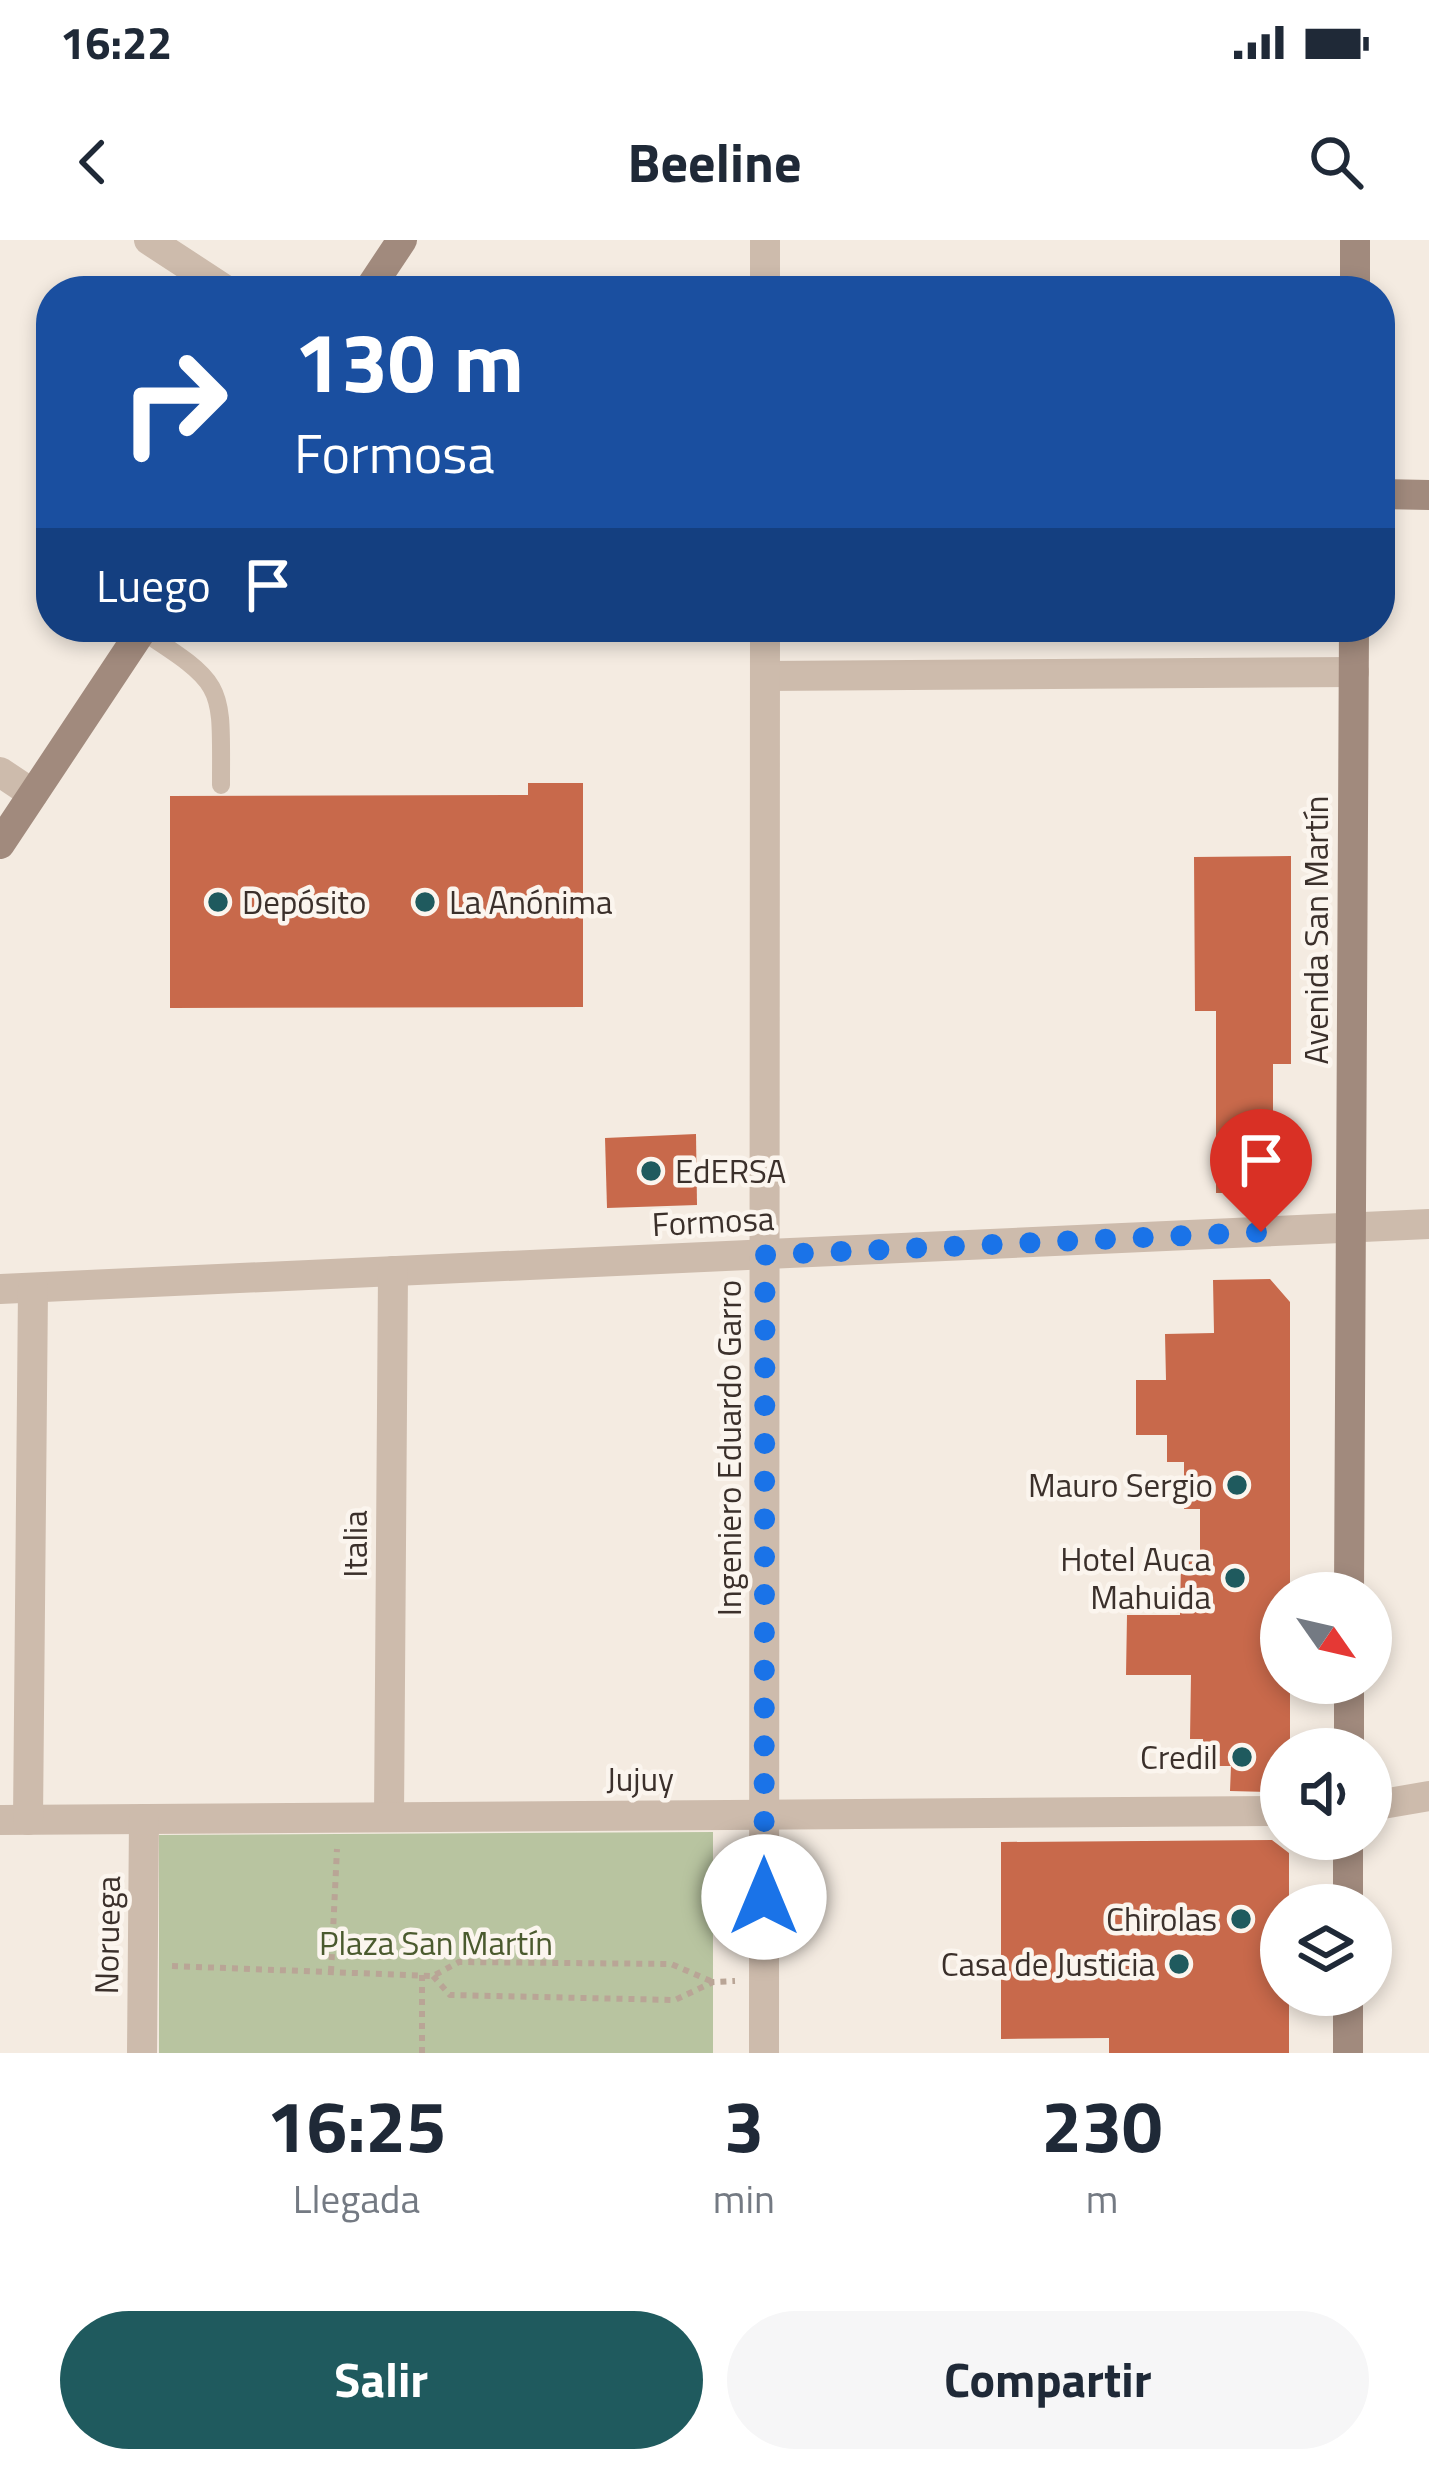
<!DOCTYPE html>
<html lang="es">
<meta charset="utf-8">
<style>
body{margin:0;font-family:"Titillium Web",sans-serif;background:#f6f6f7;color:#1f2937;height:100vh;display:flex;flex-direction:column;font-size:45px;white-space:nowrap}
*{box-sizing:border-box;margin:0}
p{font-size:39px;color:#747a83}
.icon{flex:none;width:66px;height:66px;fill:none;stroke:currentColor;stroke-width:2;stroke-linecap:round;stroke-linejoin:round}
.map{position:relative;height:1813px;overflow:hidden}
.sheet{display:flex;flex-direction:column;background:#fff;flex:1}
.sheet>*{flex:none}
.hud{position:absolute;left:36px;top:36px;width:1359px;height:366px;border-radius:48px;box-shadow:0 6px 18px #0003;background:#1a4fa0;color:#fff;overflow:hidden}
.needle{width:78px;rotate:124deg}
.controls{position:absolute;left:1260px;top:1332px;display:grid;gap:24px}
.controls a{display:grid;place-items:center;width:132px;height:132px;border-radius:50%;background:#fff;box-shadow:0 6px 18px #0003;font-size:60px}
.pin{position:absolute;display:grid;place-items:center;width:102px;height:102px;color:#fff;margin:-123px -51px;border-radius:50% 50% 50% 0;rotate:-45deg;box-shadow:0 0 12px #0007}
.pin .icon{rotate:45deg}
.me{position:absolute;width:132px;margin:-66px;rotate:0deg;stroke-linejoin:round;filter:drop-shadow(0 0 9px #0008)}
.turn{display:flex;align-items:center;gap:42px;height:252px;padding:0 60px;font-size:54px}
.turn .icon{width:156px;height:156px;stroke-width:2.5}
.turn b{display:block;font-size:84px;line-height:102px}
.then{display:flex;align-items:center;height:114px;padding:0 60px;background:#0003;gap:24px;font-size:45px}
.eta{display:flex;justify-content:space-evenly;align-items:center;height:204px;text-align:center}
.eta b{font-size:72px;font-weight:700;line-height:84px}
.button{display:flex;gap:24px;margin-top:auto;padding:24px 60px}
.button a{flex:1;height:138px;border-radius:72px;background:#1f5a5e;color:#fff;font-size:48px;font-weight:700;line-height:138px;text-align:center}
.button a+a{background:#f6f6f7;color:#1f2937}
.status{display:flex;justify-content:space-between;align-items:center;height:84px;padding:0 60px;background:#fff;direction:ltr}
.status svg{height:33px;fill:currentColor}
header{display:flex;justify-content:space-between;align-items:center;height:156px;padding:0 60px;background:#fff;font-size:54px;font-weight:700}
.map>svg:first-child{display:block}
.green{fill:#b8c4a0}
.building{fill:#c8694b}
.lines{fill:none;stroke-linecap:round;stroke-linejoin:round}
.path{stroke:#b9a596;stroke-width:6;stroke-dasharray:6 6;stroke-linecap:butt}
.lane{stroke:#cdbbac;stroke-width:18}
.street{stroke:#cdbbac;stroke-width:30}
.secondary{stroke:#a18a7d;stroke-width:30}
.route{stroke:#1a73e8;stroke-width:21;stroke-dasharray:0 37.8}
.poi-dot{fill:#1f5a5e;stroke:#fbf5ee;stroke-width:4.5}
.labels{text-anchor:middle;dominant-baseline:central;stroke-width:9;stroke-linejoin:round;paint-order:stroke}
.poi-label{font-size:33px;fill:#3b302b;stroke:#fbf5ee;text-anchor:end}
.street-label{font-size:33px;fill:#3b302b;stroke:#fbf5ee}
.park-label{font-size:33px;fill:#4a5a2e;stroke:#fbf5ee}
</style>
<div class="status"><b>16:22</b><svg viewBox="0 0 49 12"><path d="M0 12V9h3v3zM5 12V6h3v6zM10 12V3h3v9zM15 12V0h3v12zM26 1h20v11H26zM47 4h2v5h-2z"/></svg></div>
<header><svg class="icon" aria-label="back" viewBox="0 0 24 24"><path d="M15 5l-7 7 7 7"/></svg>Beeline<svg class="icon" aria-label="search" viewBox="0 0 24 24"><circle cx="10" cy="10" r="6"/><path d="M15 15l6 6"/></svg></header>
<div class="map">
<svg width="1429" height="1813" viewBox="0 0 1429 1813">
<rect width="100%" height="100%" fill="#f4ebe1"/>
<path class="green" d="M713,1592V1813H159V1595Z"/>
<g class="building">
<path d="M528,543H583V767L170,768V556L528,555Z"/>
<path d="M1291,616V824H1273V911H1291L1290,953H1216V771H1195L1194,617Z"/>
<path d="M696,894L697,965L607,968L605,898Z"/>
<path d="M1270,1039L1290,1062V1353H1281V1443H1290V1509H1281V1542L1268,1552L1230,1551L1231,1526H1204L1203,1499H1190L1191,1435H1126L1127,1375H1180L1181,1321L1200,1322V1269H1184V1222H1167V1195H1136V1140H1166L1165,1094L1214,1093L1213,1040Z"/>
<path d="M1272,1600L1289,1613V1665H1281V1755H1289V1813H1109V1798L1001,1799V1602Z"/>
</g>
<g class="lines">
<g class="path">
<path d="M172,1726L433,1736L459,1722L671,1724L713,1742"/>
<path d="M331,1732L337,1609"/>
<path d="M422,1735V1813"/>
<path d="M433,1736L450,1755L675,1760L713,1742L735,1741"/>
</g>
<path class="lane" d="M142,391C227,446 221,445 221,545"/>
<g class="street">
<path d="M149,0L227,51"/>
<path d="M765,51V0"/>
<path d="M765,436L1354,432"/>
<path d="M0,532L33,554"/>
<path d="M0,1049L1429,984"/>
<path d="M1371,1566L1429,1556"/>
<path d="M389,1577L393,1031"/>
<path d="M0,1580L1281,1571"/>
<path d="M28,1580L33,1048"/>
<path d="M142,1813L144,1579"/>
<path d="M764,1813L765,387"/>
</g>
<g class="secondary">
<path d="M368,51L402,0"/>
<path d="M1355,51V0"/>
<path d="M1380,254L1429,255"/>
<path d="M0,604L144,387"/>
<path d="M1349,1353L1354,387"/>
<path d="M1349,1509V1443"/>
<path d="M1348,1665V1599"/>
<path d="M1348,1813V1755"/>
</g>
</g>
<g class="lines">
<path class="route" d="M764,1657L765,1015L1261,992"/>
</g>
<g class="poi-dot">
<circle cx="218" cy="662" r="12"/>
<circle cx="425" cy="662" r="12"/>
<circle cx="651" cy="931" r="12"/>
<circle cx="1237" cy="1245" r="12"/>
<circle cx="1235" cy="1338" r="12"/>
<circle cx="1242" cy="1517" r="12"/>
<circle cx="1241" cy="1679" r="12"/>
<circle cx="1179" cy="1724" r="12"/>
</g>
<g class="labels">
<g class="poi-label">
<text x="242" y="662" text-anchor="start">Depósito</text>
<text x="449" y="662" text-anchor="start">La Anónima</text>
<text x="675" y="931" text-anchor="start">EdERSA</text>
<text x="1213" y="1245">Mauro Sergio</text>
<text x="1211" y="1319">Hotel Auca<tspan x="1211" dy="38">Mahuida</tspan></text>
<text x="1218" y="1517">Credil</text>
<text x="1217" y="1679">Chirolas</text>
<text x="1155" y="1724">Casa de Justicia</text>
</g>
<g class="street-label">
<text transform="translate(1316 690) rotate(-90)">Avenida San Martín</text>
<text transform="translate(713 981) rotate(-3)">Formosa</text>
<text transform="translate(729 1208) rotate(-90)">Ingeniero Eduardo Garro</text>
<text transform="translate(355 1304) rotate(-90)">Italia</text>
<text x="640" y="1539">Jujuy</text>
<text transform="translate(107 1695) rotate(-89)">Noruega</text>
</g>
<g class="park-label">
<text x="436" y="1703">Plaza San Martín</text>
</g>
</g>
</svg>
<div class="controls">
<a><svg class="needle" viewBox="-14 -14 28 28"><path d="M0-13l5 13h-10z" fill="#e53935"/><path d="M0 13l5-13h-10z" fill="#747a83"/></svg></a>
<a><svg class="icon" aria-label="sound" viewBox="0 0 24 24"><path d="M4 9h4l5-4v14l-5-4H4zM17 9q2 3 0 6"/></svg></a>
<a><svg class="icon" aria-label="layers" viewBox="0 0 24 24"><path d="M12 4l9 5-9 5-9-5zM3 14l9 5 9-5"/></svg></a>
</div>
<div class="pin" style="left:1261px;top:992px;background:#d93025"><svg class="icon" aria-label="arrive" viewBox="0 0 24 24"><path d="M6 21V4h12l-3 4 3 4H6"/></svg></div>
<svg class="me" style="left:764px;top:1657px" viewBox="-20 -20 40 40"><circle r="19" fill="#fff"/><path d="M0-13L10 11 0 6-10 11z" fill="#1a73e8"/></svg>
<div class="hud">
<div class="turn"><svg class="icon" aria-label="right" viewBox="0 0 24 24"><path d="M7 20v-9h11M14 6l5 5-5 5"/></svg><div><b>130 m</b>Formosa</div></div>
<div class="then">Luego<svg class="icon" aria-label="arrive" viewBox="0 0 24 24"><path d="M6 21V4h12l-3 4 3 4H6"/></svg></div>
</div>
</div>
<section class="sheet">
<div class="eta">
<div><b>16:25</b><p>Llegada</p></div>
<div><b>3</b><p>min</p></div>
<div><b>230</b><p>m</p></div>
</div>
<div class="button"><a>Salir</a><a>Compartir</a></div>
</section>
